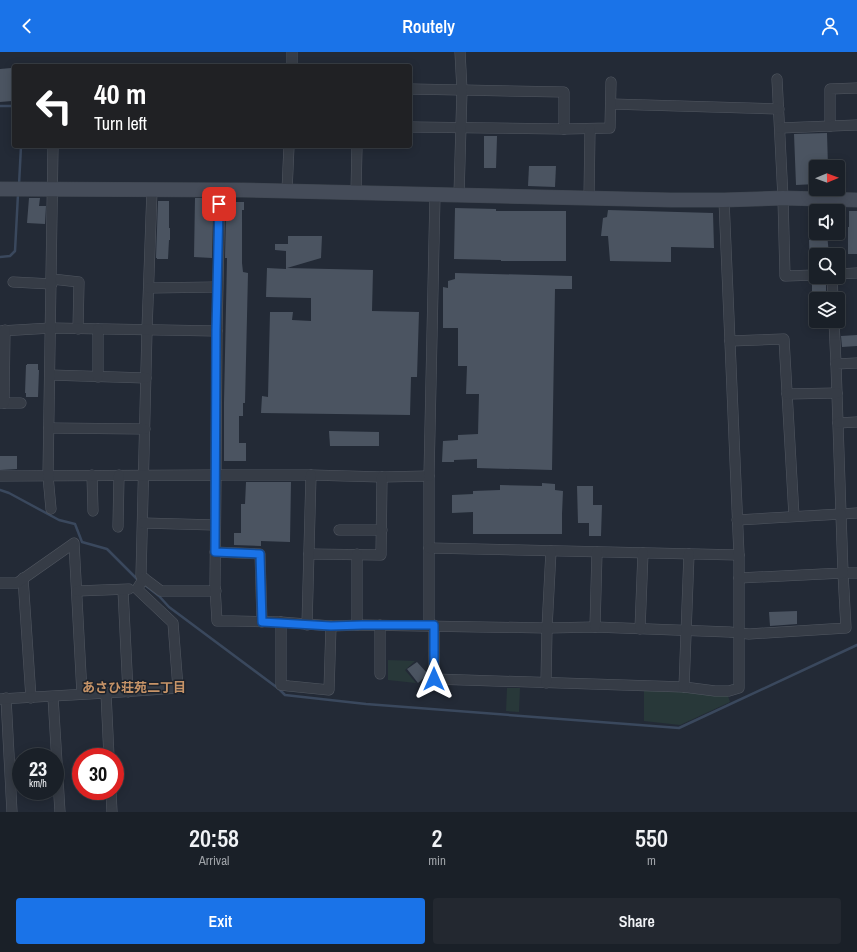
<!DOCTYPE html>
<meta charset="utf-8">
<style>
body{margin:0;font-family:"Archivo Narrow","Noto Sans JP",sans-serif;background:#232830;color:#f1f3f6;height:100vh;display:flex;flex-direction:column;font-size:15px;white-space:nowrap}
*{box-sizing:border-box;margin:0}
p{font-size:13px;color:#9fa3a8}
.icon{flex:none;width:22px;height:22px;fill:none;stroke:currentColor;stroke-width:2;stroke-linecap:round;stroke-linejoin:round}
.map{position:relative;height:760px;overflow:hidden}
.details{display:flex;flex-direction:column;background:#1a2028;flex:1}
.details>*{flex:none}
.banner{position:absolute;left:12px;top:12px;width:400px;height:84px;border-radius:4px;box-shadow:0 2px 10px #0003,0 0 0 1px #383e45;background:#202124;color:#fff;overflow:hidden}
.needle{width:26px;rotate:89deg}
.tools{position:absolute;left:809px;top:108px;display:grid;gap:8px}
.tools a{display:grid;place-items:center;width:36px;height:36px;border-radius:4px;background:#1a2028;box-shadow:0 2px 10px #0003,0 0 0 1px #383e45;font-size:20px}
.speed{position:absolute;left:12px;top:696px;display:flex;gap:8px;font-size:20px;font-weight:700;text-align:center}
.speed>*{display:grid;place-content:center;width:52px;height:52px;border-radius:50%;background:#1a2028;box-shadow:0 2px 10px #0003,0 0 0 1px #383e45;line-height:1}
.speed small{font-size:10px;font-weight:400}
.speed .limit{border:6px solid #d22;background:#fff;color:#111}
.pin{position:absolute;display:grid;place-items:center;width:34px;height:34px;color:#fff;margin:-17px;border-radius:8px;box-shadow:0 2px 6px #0006}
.me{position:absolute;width:44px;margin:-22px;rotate:0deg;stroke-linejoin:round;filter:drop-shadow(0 0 3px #0008)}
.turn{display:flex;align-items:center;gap:14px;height:84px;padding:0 16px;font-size:18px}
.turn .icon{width:52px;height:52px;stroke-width:2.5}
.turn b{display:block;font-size:28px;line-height:34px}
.eta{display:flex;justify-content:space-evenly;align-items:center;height:68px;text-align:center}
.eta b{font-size:24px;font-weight:600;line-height:28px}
.cta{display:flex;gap:8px;margin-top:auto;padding:8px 16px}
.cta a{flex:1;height:46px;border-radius:4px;background:#1a73e8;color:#fff;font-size:16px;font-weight:600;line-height:46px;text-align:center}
.cta a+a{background:#232830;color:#f1f3f6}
header{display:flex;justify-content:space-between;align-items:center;height:52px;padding:0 16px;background:#1a73e8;color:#fff;font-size:18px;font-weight:600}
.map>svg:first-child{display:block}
.green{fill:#283839}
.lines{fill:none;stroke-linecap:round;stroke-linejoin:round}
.stream{stroke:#3a485d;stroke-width:2.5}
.building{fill:#4b5461}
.street-casing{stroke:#515761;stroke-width:11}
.secondary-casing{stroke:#3f4650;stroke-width:15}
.street{stroke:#363c46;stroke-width:10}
.secondary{stroke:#454c59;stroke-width:14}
.route-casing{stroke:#114b97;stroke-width:10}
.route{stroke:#1a73e8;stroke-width:7}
.labels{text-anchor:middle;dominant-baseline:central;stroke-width:3;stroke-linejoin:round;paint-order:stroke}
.neighbourhood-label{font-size:13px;font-weight:bold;fill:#c79468;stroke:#1c222b}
</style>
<header><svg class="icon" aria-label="back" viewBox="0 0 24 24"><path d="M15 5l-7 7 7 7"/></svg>Routely<svg class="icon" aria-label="person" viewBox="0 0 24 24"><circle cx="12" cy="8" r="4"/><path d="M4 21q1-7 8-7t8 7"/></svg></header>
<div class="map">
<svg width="857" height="760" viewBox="0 0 857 760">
<rect width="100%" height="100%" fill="#232a36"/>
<g class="green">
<path d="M388,608L415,609L405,618L416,631L388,628Z"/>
<path d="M507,636H520L519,660L506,659Z"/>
<path d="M644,638L689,639L728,644L730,650L680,673L644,669Z"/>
</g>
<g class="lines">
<g class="stream">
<path d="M0,54H14"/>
<path d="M19,133L21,94"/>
<path d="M0,205L10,204L15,199L18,142"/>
<path d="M0,438L9,441L59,468L75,472L82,490L107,497L139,529"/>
<path d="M145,533L159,544L169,555L279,637L285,643L366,652L679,676L857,593"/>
</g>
</g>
<g class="building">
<path d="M11,16L12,49L0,50V17Z"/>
<path d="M827,81L828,115H816V132L796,133L794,82Z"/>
<path d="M484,84H497L496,116H484Z"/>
<path d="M529,114H556L555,135L528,134Z"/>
<path d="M29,146H40L39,154H46L45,172L27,171Z"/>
<path d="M195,146H206L205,167H213L212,206L194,205Z"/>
<path d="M158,149H169V176H170V188H169L168,207H157V206H156Z"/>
<path d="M228,150H244V158H242V211L243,220L248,221L245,351H243V364H239V391H246V409H224V350L227,206H225L226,163L228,164Z"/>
<path d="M455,156L496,157V159H566V209H501V208L454,207Z"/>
<path d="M608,158L713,161L714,196L671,195V210L610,209L608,184H601L603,166L607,165Z"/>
<path d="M849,159H857V202H848V175H849Z"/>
<path d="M818,181H827L829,203H816V216H810L809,188L818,187Z"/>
<path d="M288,184H322L321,206L287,216L373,218L372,259L419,260L417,325H411L410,363L261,361L262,344L268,345L270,260H293L292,268L311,269V246L266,245L267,216L286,217V199L275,198V192H288Z"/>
<path d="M455,221L572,224V237H555L552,418L477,416V407L454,408V410H442L443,389L458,388V383L478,382L479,342H466L467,314H458V276H443V235L448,236V229L455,227Z"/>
<rect x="812" y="231" width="14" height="16"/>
<path d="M857,283V294L842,295L841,284Z"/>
<path d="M27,312H38V318H39L38,345H26V341H25L26,313H27Z"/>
<path d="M329,379L379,380V394H330Z"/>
<path d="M0,404H17V417L0,418Z"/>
<path d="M246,430H291L290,490L261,489V494L234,493V481H241V452H245Z"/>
<path d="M542,431L555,432V438L563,439L562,462V482H473V460L452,461V443L473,442V439L500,438V433L542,434Z"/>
<path d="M577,434H593V453H602L601,484H589V471H578Z"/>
<path d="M797,559V572L770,574L769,560Z"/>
<path d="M417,610L428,622L418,631L407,617Z"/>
</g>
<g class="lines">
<defs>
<g id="street">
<path d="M292,14V0"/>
<path d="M777,27L783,146L785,224L816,223"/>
<path d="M410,37L462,38L564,40V77L410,75"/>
<path d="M611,52L779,57"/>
<path d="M830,74V37L857,36"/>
<path d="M780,76L857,73"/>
<path d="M564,77L610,76L611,30"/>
<path d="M152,138L147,278L141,524L161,539H216"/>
<path d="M287,139L289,94"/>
<path d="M356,141L357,94"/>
<path d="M459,143L462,38L460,0"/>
<path d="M589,146L590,77"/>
<path d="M838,222L857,221"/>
<path d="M832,225L833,247"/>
<path d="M52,227L79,230L78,277"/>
<path d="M13,230L52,232"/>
<path d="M149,236L217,235"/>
<path d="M834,269L836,312"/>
<path d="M0,279L51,276L217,279L216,423H311L382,425L429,424V573"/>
<path d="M217,279L220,138"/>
<path d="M730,289L784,287L794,464"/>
<path d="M857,311L836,312L841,462L857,461"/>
<path d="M50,323L146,326"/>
<path d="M98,325V277"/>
<path d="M787,342L837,341"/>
<path d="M0,351H21"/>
<path d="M4,351L5,278"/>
<path d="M838,371L857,370"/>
<path d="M49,376L145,377"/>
<path d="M92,423L93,459"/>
<path d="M0,424L216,423L215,535L217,569H233L281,570V633L289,634L329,638L331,574L362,573L547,576L595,575L729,580L749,582L846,576L843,521H857"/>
<path d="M429,424L435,143"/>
<path d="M51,457L48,424L53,94"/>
<path d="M737,468L841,462L843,521L739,526"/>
<path d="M143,471L215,473"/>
<path d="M118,475L119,423"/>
<path d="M339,478H382"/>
<path d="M429,496L739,503"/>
<path d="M215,500L260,502L262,570"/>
<path d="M309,502L381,503L382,425"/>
<path d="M23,526L31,646"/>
<path d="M0,531H17L74,491L82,642"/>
<path d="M123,538L128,640"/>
<path d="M77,539L129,537"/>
<path d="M281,570L331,574"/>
<path d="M307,573L311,423"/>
<path d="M357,573V502"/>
<path d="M380,573V622"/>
<path d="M434,573V627L684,635L715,639H729L739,636V503L724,148"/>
<path d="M595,575L597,500"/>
<path d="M640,577L643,501"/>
<path d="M546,631L547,576L551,499"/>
<path d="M684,635L689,502"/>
<path d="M106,641L178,636L173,571L137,537L144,526"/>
<path d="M53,645L60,760"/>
<path d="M6,646L12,760"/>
<path d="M0,647L106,641L109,705"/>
<path d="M111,739L112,760"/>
</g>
<path id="secondary" d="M0,137L242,138L671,148H724L783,146L857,148"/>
</defs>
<use href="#street" class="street-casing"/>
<use href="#secondary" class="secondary-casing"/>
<use href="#street" class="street"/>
<use href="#secondary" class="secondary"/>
</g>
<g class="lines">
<defs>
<path id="route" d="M219,152L216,278L215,500L260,502L262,570L331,574L362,573H434V627"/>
</defs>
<use href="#route" class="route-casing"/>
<use href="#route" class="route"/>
</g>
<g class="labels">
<g class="neighbourhood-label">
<text x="134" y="635">あさひ荘苑二丁目</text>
</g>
</g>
</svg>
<div class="tools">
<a><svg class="needle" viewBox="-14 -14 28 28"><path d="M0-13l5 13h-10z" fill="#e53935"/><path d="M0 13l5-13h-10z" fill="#9fa3a8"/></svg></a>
<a><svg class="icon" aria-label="sound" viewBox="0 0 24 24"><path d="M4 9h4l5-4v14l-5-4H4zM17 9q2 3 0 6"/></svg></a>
<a><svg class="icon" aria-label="search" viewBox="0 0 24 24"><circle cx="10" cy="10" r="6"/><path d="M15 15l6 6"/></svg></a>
<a><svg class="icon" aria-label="layers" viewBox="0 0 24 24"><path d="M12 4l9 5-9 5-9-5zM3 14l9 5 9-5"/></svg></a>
</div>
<div class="speed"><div>23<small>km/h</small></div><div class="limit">30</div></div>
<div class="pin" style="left:219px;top:152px;background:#d93025"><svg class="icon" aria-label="arrive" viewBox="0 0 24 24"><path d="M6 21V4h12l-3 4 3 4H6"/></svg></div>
<svg class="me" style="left:434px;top:627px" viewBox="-20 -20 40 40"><path d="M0-17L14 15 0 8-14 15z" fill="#1a73e8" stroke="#fff" stroke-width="4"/></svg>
<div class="banner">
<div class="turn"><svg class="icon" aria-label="left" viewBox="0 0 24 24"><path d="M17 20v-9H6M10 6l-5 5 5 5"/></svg><div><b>40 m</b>Turn left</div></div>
</div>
</div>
<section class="details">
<div class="eta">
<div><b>20:58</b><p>Arrival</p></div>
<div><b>2</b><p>min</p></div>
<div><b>550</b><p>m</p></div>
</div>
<div class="cta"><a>Exit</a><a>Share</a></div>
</section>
